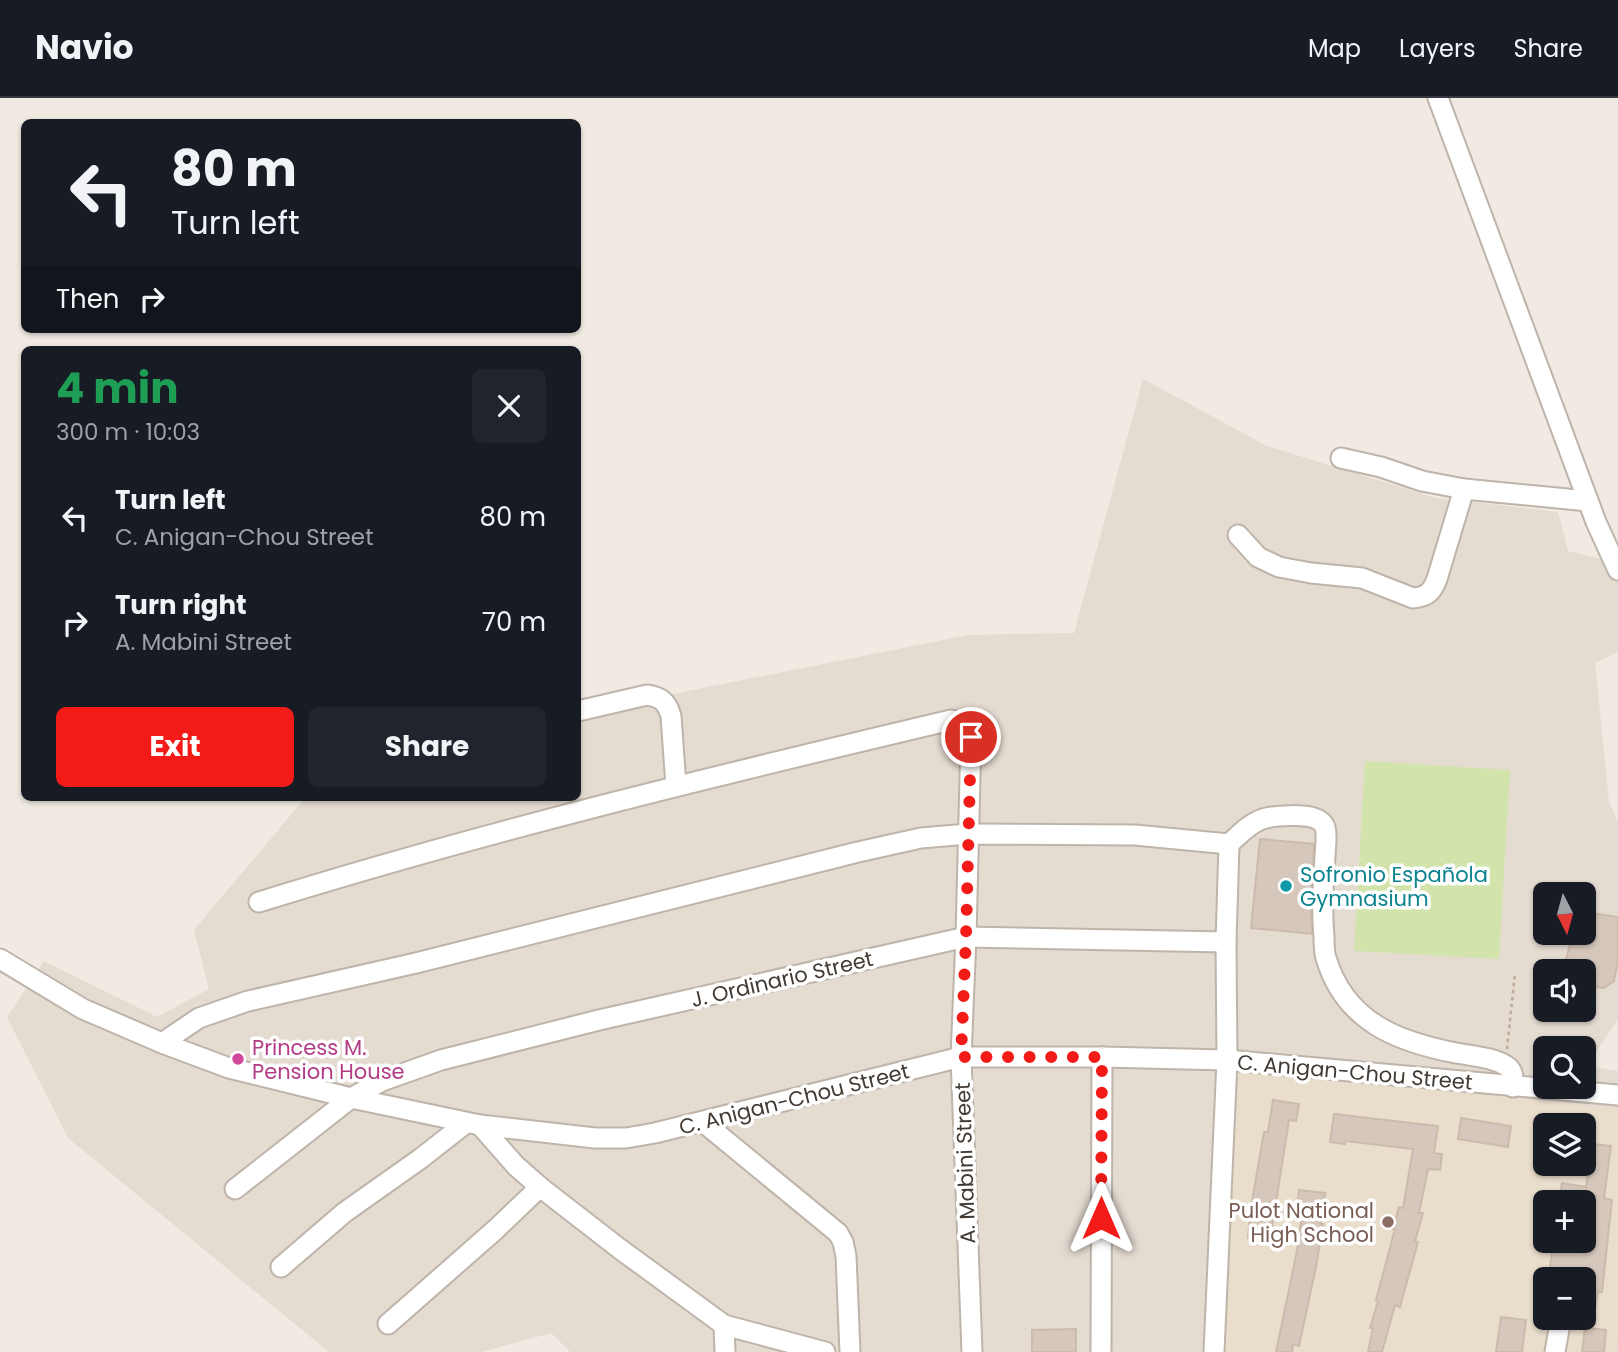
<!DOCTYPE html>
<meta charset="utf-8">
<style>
body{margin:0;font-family:Poppins,sans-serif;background:#20242c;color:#f1f3f6;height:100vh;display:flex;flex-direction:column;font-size:26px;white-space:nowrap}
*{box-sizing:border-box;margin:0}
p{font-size:23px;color:#9ea1a6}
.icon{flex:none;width:38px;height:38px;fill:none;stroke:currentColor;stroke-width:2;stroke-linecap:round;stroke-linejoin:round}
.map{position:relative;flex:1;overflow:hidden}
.side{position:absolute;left:21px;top:248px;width:560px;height:455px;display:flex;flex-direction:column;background:#171b24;border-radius:10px;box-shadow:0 2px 5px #0004}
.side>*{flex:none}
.top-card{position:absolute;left:21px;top:21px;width:560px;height:214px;border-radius:10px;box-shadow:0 2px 5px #0004;background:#171b24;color:#f1f3f6;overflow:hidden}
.needle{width:46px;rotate:174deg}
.controls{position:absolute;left:1533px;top:784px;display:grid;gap:14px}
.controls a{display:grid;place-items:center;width:63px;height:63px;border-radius:10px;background:#171b24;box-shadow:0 2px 5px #0004;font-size:35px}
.pin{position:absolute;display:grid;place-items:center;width:60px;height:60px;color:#fff;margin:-30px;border:4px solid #fff;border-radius:50%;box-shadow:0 2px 7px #0007}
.me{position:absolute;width:77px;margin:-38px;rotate:0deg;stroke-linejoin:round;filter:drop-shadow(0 0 5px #0008)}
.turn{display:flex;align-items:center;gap:24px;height:147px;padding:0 35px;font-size:32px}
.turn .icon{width:91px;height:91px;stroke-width:2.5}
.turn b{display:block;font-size:49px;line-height:60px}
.then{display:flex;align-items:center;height:66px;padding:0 35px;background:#0003;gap:14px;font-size:26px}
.round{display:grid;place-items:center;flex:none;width:74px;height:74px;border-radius:10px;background:#20242c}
.head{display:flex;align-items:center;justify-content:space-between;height:119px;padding:0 35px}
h1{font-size:42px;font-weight:700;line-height:52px;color:#1e9e55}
.primary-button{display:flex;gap:14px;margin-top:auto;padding:14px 35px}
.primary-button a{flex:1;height:80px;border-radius:10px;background:#f21b18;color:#fff;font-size:28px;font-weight:700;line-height:80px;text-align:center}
.primary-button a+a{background:#20242c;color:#f1f3f6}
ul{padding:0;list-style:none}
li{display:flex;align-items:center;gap:21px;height:105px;padding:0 35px}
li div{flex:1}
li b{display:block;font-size:26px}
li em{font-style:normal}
header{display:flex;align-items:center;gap:42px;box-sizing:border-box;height:98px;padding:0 35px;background:#171b24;border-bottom:2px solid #363941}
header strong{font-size:33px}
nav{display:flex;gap:38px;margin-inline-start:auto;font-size:24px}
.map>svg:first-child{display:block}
.residential{fill:#e4dbd1;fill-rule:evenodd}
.education{fill:#e9ddcc;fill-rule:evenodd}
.green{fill:#d2e4ac}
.building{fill:#d5c7bb;stroke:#ccbbac;stroke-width:2}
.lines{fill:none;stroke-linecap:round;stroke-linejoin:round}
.minor-casing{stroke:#beb4a9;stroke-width:23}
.path{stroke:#bdaa97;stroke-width:2.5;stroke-dasharray:3.5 3.5;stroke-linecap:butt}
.minor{stroke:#fff;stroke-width:19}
.route{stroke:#f21b18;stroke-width:12;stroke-dasharray:0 21.6}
.culture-dot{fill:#0f9aa8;stroke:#fff;stroke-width:2.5}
.hotel-dot{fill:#d1479c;stroke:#fff;stroke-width:2.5}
.education-dot{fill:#8d6e63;stroke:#fff;stroke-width:2.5}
.labels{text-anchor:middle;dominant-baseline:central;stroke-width:7;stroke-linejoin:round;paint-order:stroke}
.culture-label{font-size:21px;fill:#0d838f;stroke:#fff;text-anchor:start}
.street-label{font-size:21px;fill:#423a33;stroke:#fff}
.hotel-label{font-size:21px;fill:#b23c85;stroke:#fff;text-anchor:start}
.education-label{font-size:21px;fill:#785e54;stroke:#fff;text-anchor:end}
</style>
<header>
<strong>Navio</strong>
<nav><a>Map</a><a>Layers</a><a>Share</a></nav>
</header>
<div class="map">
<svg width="1618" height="1254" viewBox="0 0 1618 1254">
<rect width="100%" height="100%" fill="#f0eae2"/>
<path class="residential" d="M1143,281L1267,348L1436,400L1558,414L1568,453L1618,465V554L1595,565L1609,704L1618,724V921L1587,968L1618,973V1254H570L551,1235L482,1254H329L68,1040L7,919L44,863L157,919L209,891L194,832L305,700H578V615L968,537L1074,535ZM1545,796H1584V835H1545ZM1545,873H1584V912H1545ZM1545,950H1584V989H1545ZM1545,1027H1584V1066H1545ZM1545,1104H1584V1143H1545ZM1545,1181H1584V1220H1545Z"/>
<path class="education" d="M1239,971L1618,1011V1233L1616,1254H1222ZM1545,1027H1584V1066H1545ZM1545,1104H1584V1143H1545ZM1545,1181H1584V1220H1545Z"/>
<path class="green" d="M1365,663L1510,672L1499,861L1354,853Z"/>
<g class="building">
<path d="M1260,741L1314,746L1311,803L1312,836L1251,830Z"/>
<path d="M1584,814L1618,819V863L1614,883L1604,890L1584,888V873H1563L1573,835H1584Z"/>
<path d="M1273,1002L1299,1006L1296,1023L1289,1022L1270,1142L1248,1140L1251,1109L1264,1034H1268Z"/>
<path d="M1334,1016L1438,1028L1434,1055L1442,1056L1440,1072L1428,1071L1419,1115H1423L1415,1143L1418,1144L1400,1209L1395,1207L1382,1254H1368L1373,1230H1370L1378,1203L1376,1202L1395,1131H1393L1399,1109L1403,1110L1413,1051L1345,1043V1046L1330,1044Z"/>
<path d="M1461,1020L1511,1028L1508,1049L1458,1041Z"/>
<path d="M1592,1046L1611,1048L1604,1100L1612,1102L1602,1194L1598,1193L1593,1222L1584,1220V1181H1548L1554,1143H1588L1593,1104H1559L1562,1085L1586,1089Z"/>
<path d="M1299,1092L1325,1095L1321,1126H1323L1316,1169L1299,1248L1293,1246L1292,1254H1276L1298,1148H1297L1302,1118H1296Z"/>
<path d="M1501,1219L1526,1222L1522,1254H1496Z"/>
<path d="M1585,1230L1606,1232L1604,1254H1582Z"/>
<path d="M1076,1231V1254H1032V1232Z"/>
</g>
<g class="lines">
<defs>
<g id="minor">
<path d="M1438,0L1596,424L1618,472"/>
<path d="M1341,360L1381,369L1422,383L1464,391L1588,403"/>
<path d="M1238,437L1258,459L1279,469L1311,475L1362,480L1413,500C1427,499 1432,494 1437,481L1464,391"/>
<path d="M578,613L647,597C661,599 667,604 671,618L676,688"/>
<path d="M1229,746C1239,737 1248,727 1260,722C1272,717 1310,715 1320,723C1327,727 1326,736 1326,743C1324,775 1321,807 1324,839C1324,846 1324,854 1326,860C1345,924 1398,944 1456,955C1472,958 1494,959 1508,969C1514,974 1513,981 1513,989"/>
<path d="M259,804C487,733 719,677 951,622L965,625L969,631L971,639L966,839L961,959L972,1254"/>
<path d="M0,861L83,911L162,945L229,970L351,1000L480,1027L595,1040H626L655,1035L961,959H1102L1227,962L1618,997"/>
<path d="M162,945L199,920L248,903L416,865L858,754L921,740L968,736L1135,737L1229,746L1226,844L1227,962L1214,1254"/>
<path d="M703,1024L838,1135L843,1144L846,1158L850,1254"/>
<path d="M480,1027L516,1068L540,1089L620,1151L724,1227L825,1254"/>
<path d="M235,1091L351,1000L382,983L441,962L599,922L966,839L1226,844"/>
<path d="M281,1169L345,1114L420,1061L466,1025"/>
<path d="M388,1226L495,1132L540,1089"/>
<path d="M724,1227L725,1254"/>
<path d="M1101,1254L1102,959"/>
<path d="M1555,1254L1561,1220"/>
</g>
</defs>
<use href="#minor" class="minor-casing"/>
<path class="path" d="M1507,951L1515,875"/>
<use href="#minor" class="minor"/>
</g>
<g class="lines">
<path class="route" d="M971,639L966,839L961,959H1102L1101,1120"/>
</g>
<circle class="culture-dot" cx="1286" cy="788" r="7"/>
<circle class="hotel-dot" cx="238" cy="961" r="7"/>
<circle class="education-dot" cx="1388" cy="1124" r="7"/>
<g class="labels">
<g class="culture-label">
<text x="1300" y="776">Sofronio Española<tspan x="1300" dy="24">Gymnasium</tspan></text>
</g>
<g class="street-label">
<text transform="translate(782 881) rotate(-13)">J. Ordinario Street</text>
<text transform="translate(1355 974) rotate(5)">C. Anigan-Chou Street</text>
<text transform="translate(794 1001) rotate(-14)">C. Anigan-Chou Street</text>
<text transform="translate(965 1065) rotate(-92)">A. Mabini Street</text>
</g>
<g class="hotel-label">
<text x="252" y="949">Princess M.<tspan x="252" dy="24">Pension House</tspan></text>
</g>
<g class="education-label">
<text x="1374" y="1112">Pulot National<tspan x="1374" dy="24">High School</tspan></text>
</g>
</g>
</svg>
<div class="controls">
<a><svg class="needle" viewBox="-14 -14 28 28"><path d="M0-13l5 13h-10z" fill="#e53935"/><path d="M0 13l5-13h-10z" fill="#9ea1a6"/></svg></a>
<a><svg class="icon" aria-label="sound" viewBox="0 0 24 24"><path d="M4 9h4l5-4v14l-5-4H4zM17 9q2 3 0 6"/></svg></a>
<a><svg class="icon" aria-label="search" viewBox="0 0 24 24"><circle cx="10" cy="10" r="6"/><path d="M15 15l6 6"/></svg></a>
<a><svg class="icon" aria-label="layers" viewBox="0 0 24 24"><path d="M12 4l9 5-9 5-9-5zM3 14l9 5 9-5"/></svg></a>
<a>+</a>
<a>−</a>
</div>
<div class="pin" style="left:971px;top:639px;background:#d93025"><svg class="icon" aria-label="arrive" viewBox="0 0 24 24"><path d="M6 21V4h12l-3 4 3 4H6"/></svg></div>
<svg class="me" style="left:1101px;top:1120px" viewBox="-20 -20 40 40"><path d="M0-17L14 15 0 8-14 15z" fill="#f21b18" stroke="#fff" stroke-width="4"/></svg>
<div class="top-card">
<div class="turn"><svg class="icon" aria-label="left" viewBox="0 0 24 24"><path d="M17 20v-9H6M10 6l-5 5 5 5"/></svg><div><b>80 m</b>Turn left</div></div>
<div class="then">Then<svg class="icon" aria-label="right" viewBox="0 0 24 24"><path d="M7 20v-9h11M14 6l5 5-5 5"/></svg></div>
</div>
<section class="side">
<div class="head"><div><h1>4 min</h1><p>300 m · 10:03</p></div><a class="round"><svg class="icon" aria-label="close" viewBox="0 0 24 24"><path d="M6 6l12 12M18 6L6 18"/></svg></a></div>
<ul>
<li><svg class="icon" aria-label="left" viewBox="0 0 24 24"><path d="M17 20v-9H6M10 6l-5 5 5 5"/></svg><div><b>Turn left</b><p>C. Anigan-Chou Street</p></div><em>80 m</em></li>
<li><svg class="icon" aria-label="right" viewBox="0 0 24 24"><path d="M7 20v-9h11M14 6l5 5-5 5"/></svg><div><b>Turn right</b><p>A. Mabini Street</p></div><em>70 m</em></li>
</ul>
<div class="primary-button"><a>Exit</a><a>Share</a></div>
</section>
</div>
